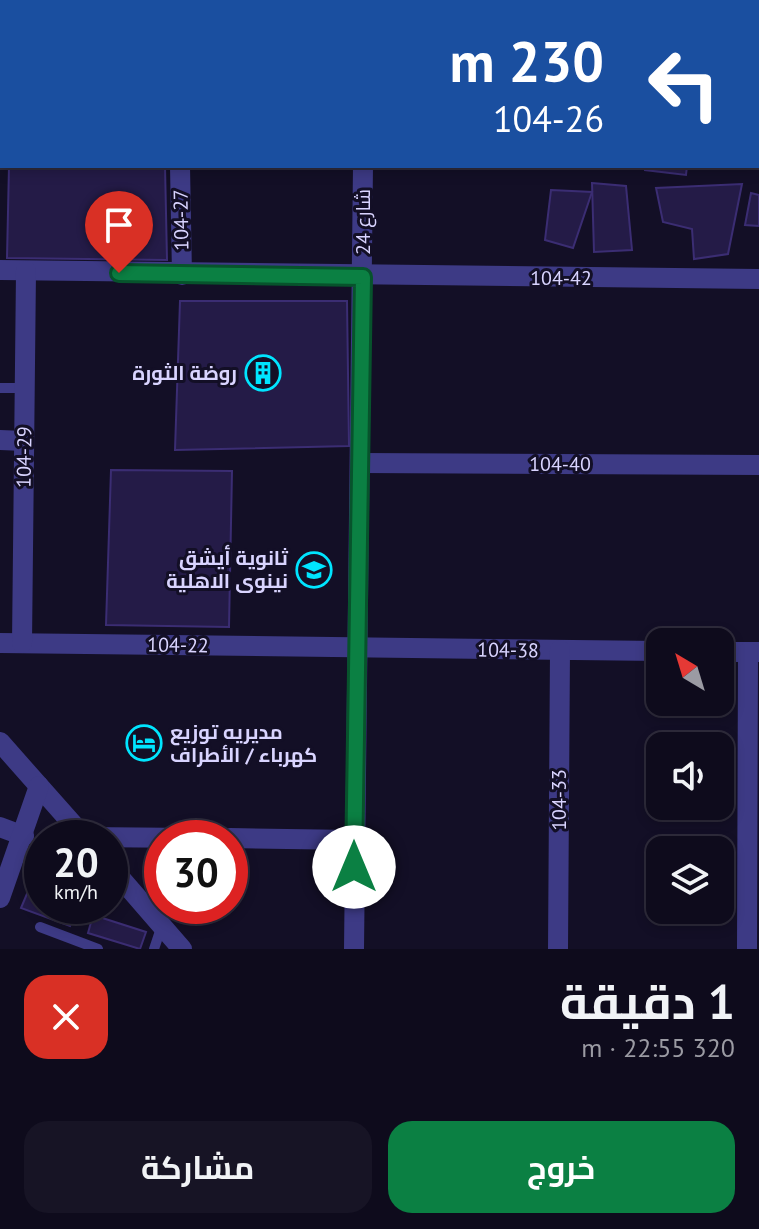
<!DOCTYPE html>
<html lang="ar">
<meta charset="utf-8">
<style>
body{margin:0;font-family:"PT Sans",Cairo,sans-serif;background:#171425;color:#f1f3f6;direction:rtl;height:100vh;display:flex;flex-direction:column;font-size:30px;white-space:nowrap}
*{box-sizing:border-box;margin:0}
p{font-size:26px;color:#9b9ba3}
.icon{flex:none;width:44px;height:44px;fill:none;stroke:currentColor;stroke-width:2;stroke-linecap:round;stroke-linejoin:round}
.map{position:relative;height:949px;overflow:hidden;direction:ltr}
.side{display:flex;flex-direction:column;background:#0e0b1c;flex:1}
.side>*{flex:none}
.guide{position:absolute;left:0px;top:0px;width:760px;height:168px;box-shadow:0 4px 12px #0003,0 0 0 2px #2e2b3b;direction:rtl;background:#1a4fa0;color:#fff;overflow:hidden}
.needle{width:52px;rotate:322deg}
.tools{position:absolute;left:646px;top:628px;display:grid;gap:16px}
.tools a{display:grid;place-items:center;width:88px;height:88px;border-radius:16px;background:#0e0b1c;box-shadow:0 4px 12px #0003,0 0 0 2px #2e2b3b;font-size:40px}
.speed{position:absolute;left:24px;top:820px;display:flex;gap:16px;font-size:40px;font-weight:700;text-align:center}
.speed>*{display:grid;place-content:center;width:104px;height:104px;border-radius:50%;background:#0e0b1c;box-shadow:0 4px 12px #0003,0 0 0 2px #2e2b3b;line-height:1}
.speed small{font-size:20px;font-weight:400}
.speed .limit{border:12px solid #d22;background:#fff;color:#111}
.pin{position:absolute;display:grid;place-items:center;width:68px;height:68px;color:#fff;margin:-82px -34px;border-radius:50% 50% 50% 0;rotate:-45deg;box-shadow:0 0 8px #0007}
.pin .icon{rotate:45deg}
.me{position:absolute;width:88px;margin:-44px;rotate:0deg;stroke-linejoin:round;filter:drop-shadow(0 0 6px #0008)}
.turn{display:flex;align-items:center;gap:28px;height:168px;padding:0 24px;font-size:36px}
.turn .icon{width:104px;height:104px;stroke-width:2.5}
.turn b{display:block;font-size:56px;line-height:68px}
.round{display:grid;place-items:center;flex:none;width:84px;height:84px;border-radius:24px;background:#171425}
.head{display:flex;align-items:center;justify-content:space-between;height:136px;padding:0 24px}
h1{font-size:48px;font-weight:700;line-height:60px}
.cta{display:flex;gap:16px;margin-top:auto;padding:16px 24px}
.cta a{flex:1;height:92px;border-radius:24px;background:#0b8043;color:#fff;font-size:32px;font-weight:700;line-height:92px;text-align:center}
.cta a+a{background:#171425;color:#f1f3f6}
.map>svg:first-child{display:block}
.building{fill:#241b47;stroke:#3b2d73;stroke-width:2}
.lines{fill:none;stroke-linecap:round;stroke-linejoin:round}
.lane{stroke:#3d3a85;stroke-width:10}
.street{stroke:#3d3a85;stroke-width:20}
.route-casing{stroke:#07532c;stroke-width:20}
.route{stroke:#0b8043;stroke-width:14}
.labels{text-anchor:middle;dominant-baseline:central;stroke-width:6;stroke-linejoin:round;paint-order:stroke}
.street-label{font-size:20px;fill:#d9d4ff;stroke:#130f26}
.poi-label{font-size:20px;font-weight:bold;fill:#d9d4ff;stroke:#130f26;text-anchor:end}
</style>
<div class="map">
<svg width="759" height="949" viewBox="0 0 759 949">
<rect width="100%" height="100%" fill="#130f26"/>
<g class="building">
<path d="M9,166H165L167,260L7,258Z"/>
<path d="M645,166H687L686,175L645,170Z"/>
<path d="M592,183L626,186L632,250L594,252Z"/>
<path d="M742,184L728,254L694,259L692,229L663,222L656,188Z"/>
<path d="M551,190L592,192L573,248L545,240Z"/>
<path d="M751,193L759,195V226L745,225Z"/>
<path d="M180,301H347L349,446L175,450Z"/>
<path d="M111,470L232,471L229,627L106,625Z"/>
<path d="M29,889L42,894V906L77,907L70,926L21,908Z"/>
<path d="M93,915L146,932L140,949L88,933Z"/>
</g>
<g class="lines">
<g class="lane">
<path d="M0,388H25"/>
<path d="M40,927L98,949"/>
<path d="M154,949L162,925"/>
</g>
<g class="street">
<path d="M352,0L353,2"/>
<path d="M367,2V0"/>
<path d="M0,81H2"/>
<path d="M758,91H759"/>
<path d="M180,166L182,275"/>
<path d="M0,270L759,279"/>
<path d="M0,440L24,441"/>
<path d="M360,463L759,465"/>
<path d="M0,643L660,651"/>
<path d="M22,643L26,271"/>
<path d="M720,652H759"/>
<path d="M0,742L85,838"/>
<path d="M0,827L24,836"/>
<path d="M84,837L194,838"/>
<path d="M230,838L354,840"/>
<path d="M110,866L182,949"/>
<path d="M0,898L39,786"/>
<path d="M354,949L363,166"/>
<path d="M558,949L560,650"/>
<path d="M747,949L748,652"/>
</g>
</g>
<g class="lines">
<defs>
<path id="route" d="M119,273L363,277L354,867"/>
</defs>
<use href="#route" class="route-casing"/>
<use href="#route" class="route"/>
</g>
<defs>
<symbol id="building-ring" viewBox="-11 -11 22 22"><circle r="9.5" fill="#130f26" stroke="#00e5ff" stroke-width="1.5"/><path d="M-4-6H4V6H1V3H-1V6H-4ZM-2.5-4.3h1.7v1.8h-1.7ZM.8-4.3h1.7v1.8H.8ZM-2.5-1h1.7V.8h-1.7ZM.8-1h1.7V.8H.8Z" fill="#00e5ff"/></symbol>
<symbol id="school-ring" viewBox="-11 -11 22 22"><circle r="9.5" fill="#130f26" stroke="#00e5ff" stroke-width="1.5"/><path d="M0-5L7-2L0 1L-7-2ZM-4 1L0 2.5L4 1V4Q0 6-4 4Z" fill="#00e5ff"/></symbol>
<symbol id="hotel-ring" viewBox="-11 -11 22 22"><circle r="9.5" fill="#130f26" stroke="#00e5ff" stroke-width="1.5"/><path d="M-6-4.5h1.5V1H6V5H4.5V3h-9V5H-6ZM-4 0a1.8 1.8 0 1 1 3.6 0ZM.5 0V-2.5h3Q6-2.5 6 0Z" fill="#00e5ff"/></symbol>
</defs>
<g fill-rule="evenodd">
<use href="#building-ring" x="243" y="353" width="40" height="40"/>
<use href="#school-ring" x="294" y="550" width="40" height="40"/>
<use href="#hotel-ring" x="124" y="723" width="40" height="40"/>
</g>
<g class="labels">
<g class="street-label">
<text transform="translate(181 220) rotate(-91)">104-27</text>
<text transform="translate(363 222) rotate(-90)">شارع 24</text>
<text x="561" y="278">104-42</text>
<text transform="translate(24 457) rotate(-89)">104-29</text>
<text x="560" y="464">104-40</text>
<text transform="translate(178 645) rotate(1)">104-22</text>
<text transform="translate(508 650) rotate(1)">104-38</text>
<text transform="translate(559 800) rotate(-90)">104-33</text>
</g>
<g class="poi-label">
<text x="237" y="373">روضة الثورة</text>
<text x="288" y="558">ثانوية أيشق<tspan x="288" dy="23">نينوى الاهلية</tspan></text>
<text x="170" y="732" text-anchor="start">مديريه توزيع<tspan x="170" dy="23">كهرباء / الأطراف</tspan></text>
</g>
</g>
</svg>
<div class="tools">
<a><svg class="needle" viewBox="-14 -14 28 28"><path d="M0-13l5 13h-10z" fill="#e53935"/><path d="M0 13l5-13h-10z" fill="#9b9ba3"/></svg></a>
<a><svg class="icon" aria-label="sound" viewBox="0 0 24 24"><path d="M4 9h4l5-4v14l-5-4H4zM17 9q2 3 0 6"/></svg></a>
<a><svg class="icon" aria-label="layers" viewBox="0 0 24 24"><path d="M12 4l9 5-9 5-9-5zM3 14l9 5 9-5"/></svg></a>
</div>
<div class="speed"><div>20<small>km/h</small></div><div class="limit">30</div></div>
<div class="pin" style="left:119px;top:273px;background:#d93025"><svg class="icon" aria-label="arrive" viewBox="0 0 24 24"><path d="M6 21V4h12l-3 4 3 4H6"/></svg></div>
<svg class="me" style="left:354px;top:867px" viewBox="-20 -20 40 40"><circle r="19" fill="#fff"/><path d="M0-13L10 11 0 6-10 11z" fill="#0b8043"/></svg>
<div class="guide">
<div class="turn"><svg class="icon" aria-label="left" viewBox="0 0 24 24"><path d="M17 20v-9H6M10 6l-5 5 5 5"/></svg><div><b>230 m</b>104-26</div></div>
</div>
</div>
<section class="side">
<div class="head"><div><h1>1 دقيقة</h1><p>320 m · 22:55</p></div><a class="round" style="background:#d93025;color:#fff"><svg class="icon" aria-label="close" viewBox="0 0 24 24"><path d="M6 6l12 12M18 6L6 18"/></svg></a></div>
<div class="cta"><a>خروج</a><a>مشاركة</a></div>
</section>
